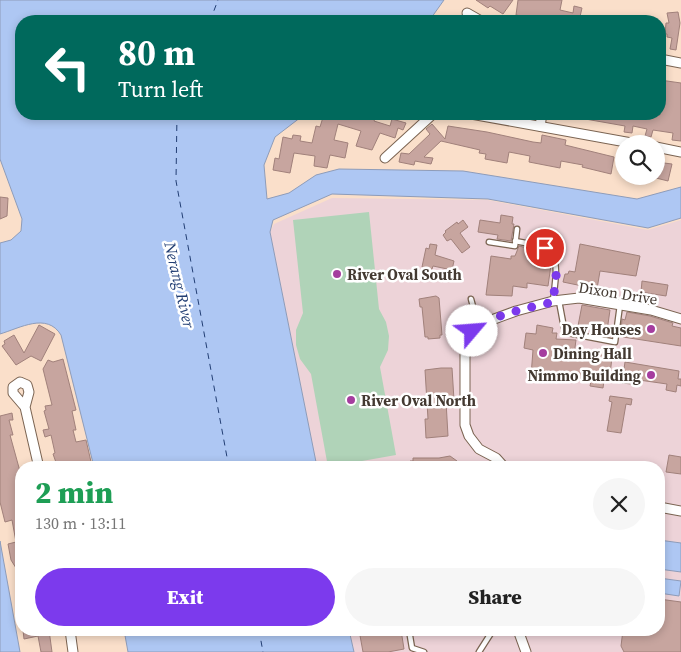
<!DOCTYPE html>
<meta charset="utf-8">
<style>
body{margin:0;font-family:"Source Serif 4",serif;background:#f6f6f6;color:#222;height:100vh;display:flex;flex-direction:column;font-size:19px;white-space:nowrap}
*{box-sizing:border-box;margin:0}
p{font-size:16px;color:#767676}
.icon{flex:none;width:28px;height:28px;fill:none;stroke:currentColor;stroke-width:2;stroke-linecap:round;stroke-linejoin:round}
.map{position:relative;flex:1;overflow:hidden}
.side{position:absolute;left:15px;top:461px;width:650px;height:175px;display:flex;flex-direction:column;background:#fff;border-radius:20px;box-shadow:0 2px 8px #0003}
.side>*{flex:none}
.banner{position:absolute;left:15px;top:15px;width:651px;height:105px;border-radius:20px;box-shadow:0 2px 8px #0003;background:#00695c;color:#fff;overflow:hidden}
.controls{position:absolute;left:615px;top:135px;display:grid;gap:10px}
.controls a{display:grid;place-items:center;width:50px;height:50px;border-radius:50%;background:#fff;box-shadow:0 2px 8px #0003;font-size:25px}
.pin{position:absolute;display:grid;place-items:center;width:42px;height:42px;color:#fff;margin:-21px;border:2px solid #fff;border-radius:50%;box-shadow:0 1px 5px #0007}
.me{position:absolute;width:55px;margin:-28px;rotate:63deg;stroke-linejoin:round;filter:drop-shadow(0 0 4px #0008)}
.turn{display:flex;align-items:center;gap:18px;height:105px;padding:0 20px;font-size:22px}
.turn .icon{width:65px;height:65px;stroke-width:2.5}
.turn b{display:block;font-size:35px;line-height:42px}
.round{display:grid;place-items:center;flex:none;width:52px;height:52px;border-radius:26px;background:#f6f6f6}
.summary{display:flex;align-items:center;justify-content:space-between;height:85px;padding:0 20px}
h1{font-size:30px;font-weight:800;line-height:38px;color:#1e9e55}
.action{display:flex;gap:10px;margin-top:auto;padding:10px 20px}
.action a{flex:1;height:58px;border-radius:30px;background:#7c3aed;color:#fff;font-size:20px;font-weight:800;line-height:58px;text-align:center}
.action a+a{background:#f6f6f6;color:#222}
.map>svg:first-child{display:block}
.education{fill:#edd3d8}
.green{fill:#b0d3b8}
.water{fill:#aec7f3;stroke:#8e9cb9}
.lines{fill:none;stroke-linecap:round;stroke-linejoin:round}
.ferry{stroke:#223e73;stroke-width:1;stroke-dasharray:6 5;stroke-linecap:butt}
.building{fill:#c7a59f;stroke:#a1817b}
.lane-casing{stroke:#7b6452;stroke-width:7}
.street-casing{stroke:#7b6452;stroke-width:11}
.lane{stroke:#fff;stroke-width:4.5}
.street{stroke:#fff;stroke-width:9}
.route{stroke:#7c3aed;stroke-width:9;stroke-dasharray:0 16.2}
.poi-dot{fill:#a53d9f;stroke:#fff;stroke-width:2}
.labels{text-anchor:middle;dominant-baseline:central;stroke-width:5;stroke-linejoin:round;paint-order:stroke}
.poi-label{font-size:15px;font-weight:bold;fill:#433931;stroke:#fff;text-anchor:start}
.street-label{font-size:15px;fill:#433931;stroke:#fff}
.water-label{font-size:16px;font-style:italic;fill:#223e73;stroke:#fff}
</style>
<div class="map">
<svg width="681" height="652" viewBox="0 0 681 652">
<rect width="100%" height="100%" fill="#fadfca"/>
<path class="education" d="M332,198L488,200L648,230L681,220V652H354L349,630H659V468L317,467L270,232L274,224Z"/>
<path class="green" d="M369,212L379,309L386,322L389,336L388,350L380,367L396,455L328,467L311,374L300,359L296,345V330L303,313L293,220Z"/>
<g class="water">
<path d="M0,0H444L429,21H21V114H305L275,137L264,165L267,199L289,193L316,175L339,169L463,171L637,199L681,187V218L648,228L488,199L332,194L273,220L270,232L317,467H94L61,335C47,312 20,328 0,334V243L11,240L21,231L22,219L0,159Z"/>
<path d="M659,540L681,543V572L659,569Z"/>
<path d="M0,541L20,652H0Z"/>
<path d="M659,578L681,581L679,596L659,593Z"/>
<path d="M124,630H349L354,652H128Z"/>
</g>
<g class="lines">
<g class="ferry">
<path d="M210,21L218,0"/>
<path d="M177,114L176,181L229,468"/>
<path d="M259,630L263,652"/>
</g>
</g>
<g class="building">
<path d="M476,0H513L503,14L490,6L488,8Z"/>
<path d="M518,0H562L560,10L573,13L574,6L582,8L579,21L547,19V21H520L521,16L516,15Z"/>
<path d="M678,12L680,23L676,50L670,49L672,38L667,37V34H665L666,23H669L667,13Z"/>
<path d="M660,80L681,83V141L672,140L673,133L653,130L651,137L645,136L647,129L633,126L632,133L624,132L625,126L574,117L575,114L660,115Z"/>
<path d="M324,114H377L374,121L390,126L392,119L406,123L403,130L398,128L395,138L380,133L372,150L356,146L361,131L338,124L334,140L348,143L345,158L330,155L327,168L314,166L315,156L294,153L290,173L273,170L275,158L279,159L283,137L292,139L293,135L301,136L300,141L312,143L316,126L320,127Z"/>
<path d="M432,124L445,139L448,126L487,132L533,142L541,143L542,135L566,140L565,145L614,157L611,174L582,167L583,165L561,161L560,168L529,162L530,156L509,152L507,163L485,159L486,154L479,153L480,150L441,141L424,157L433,158L431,164L415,161L414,165L399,162L401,153L409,154L430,134L426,129Z"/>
<path d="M656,162L672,164L668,181L656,178Z"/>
<path d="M0,197L8,198L7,216L0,219Z"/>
<path d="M501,215L513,217L512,224H514L511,241L497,239L498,235L478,232L480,220L500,223Z"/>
<path d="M463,220L468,227L460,233L470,247L462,253L451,239L447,241L443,235L446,232L445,231L457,222L458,224Z"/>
<path d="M430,244L437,245L435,255L454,261L452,270L433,266L432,269L422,267L426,248L429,249Z"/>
<path d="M580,244L640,256L636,276L600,271L597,289L563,282L565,274H568L569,271L575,272Z"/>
<path d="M519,246L539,251L538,263L551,265L548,286L527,283V288L513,286L512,296L486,295L491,256L511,259V256H515Z"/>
<path d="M642,281L668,285L666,296L641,292Z"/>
<path d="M436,296L439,298L442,335H440V338L428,339V337H425L422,307H420L419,299Z"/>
<path d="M582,305L610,310L607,331L578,326Z"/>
<path d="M627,312L650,316L673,323L672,326L681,328V346L623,337V332L621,331L622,319L625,320Z"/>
<path d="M39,325L55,334L41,361L31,356L16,365L2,346L5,344L4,341L14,335L24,353Z"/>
<path d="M537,325L553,328L552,333H557L556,339L576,340L574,355L595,358L596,351L608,353V356L612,357L610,375L605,374L603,388L590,386L591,381L570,377V379L563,378L564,376L548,373L547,378L531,376L533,350L524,348L526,333L536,334Z"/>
<path d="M63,359L76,410L72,411L76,430H73L76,442L86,440L92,466L58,468L53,454L55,453L51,435L45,437L43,430L49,429L44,411L46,410L45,406L52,405L43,369L48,360L53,362Z"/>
<path d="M625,362L679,371L678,379H681V386L677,385L676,392L666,390L667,384L632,379L631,384L622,383Z"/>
<path d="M441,368H452L454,400L446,401L448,436L426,438L425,419H428L425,370Z"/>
<path d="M610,396L632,399L631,405L626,404L621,433L607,431L612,402L609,401Z"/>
<path d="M12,413L13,420H9L13,435H10L21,475V509L17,510L21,526V576L11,560L8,544L16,542L12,520L5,522L0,502V416Z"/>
<path d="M669,455L681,457V474L666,472Z"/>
<path d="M450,456L457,461V468H411L410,461H413V458H439Z"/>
<path d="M659,599L681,602V652H624L621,646L623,630H659Z"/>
<path d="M23,630H49L52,652H41L38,636L24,639Z"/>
<path d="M359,630H401L404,649L388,652H363Z"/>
</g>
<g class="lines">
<defs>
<g id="lane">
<path d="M515,241C562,249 558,259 553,301"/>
<path d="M489,242L515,246L517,229"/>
<path d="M471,299L478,325"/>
<path d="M559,301L564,328L568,333L615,342L620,305"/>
<path d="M409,630L412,648L424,652"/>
<path d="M479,652L493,630"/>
</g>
<g id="street">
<path d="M467,13L481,21"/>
<path d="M660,59L681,63"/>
<path d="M471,114L637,144"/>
<path d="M540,126L542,114"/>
<path d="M656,147L681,152"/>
<path d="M385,158L433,114"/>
<path d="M25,407L13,393V387L20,382L27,385L29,392L25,407L39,468"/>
<path d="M505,468L496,458L479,449L469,436L465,425V354L467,340L472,331L478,325L516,311L553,301L579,298L651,310L681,319"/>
<path d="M659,507L681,511"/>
<path d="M70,630L73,652"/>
<path d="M518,630L526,652"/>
</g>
</defs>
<use href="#lane" class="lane-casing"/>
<use href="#street" class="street-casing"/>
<use href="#lane" class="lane"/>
<use href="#street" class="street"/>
</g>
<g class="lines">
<path class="route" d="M472,331C490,315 529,308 553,302C555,279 562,266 545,248"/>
</g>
<g class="poi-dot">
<circle cx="337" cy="274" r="5"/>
<circle cx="651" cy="329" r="5"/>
<circle cx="543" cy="353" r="5"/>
<circle cx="651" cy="375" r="5"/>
<circle cx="351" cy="400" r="5"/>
</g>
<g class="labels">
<g class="poi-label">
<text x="347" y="274">River Oval South</text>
<text x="641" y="329" text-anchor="end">Day Houses</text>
<text x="553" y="353">Dining Hall</text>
<text x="641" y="375" text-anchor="end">Nimmo Building</text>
<text x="361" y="400">River Oval North</text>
</g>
<g class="street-label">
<text transform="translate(618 293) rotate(9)">Dixon Drive</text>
</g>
<g class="water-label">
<text transform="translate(180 285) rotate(77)">Nerang River</text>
</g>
</g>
</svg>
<div class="controls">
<a><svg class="icon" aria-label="search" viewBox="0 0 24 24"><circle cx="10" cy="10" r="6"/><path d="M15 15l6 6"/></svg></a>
</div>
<div class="pin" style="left:545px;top:248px;background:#d93025"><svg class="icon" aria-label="arrive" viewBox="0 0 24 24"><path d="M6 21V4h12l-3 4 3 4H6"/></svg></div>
<svg class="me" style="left:472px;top:331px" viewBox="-20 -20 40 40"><circle r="19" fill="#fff"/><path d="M0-13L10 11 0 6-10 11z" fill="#7c3aed"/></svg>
<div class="banner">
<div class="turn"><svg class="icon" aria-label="left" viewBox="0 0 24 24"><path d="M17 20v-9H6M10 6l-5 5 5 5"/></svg><div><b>80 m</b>Turn left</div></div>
</div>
<section class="side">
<div class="summary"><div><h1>2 min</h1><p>130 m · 13:11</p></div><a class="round"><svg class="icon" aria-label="close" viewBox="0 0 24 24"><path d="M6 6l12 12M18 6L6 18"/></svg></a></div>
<div class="action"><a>Exit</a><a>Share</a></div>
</section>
</div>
